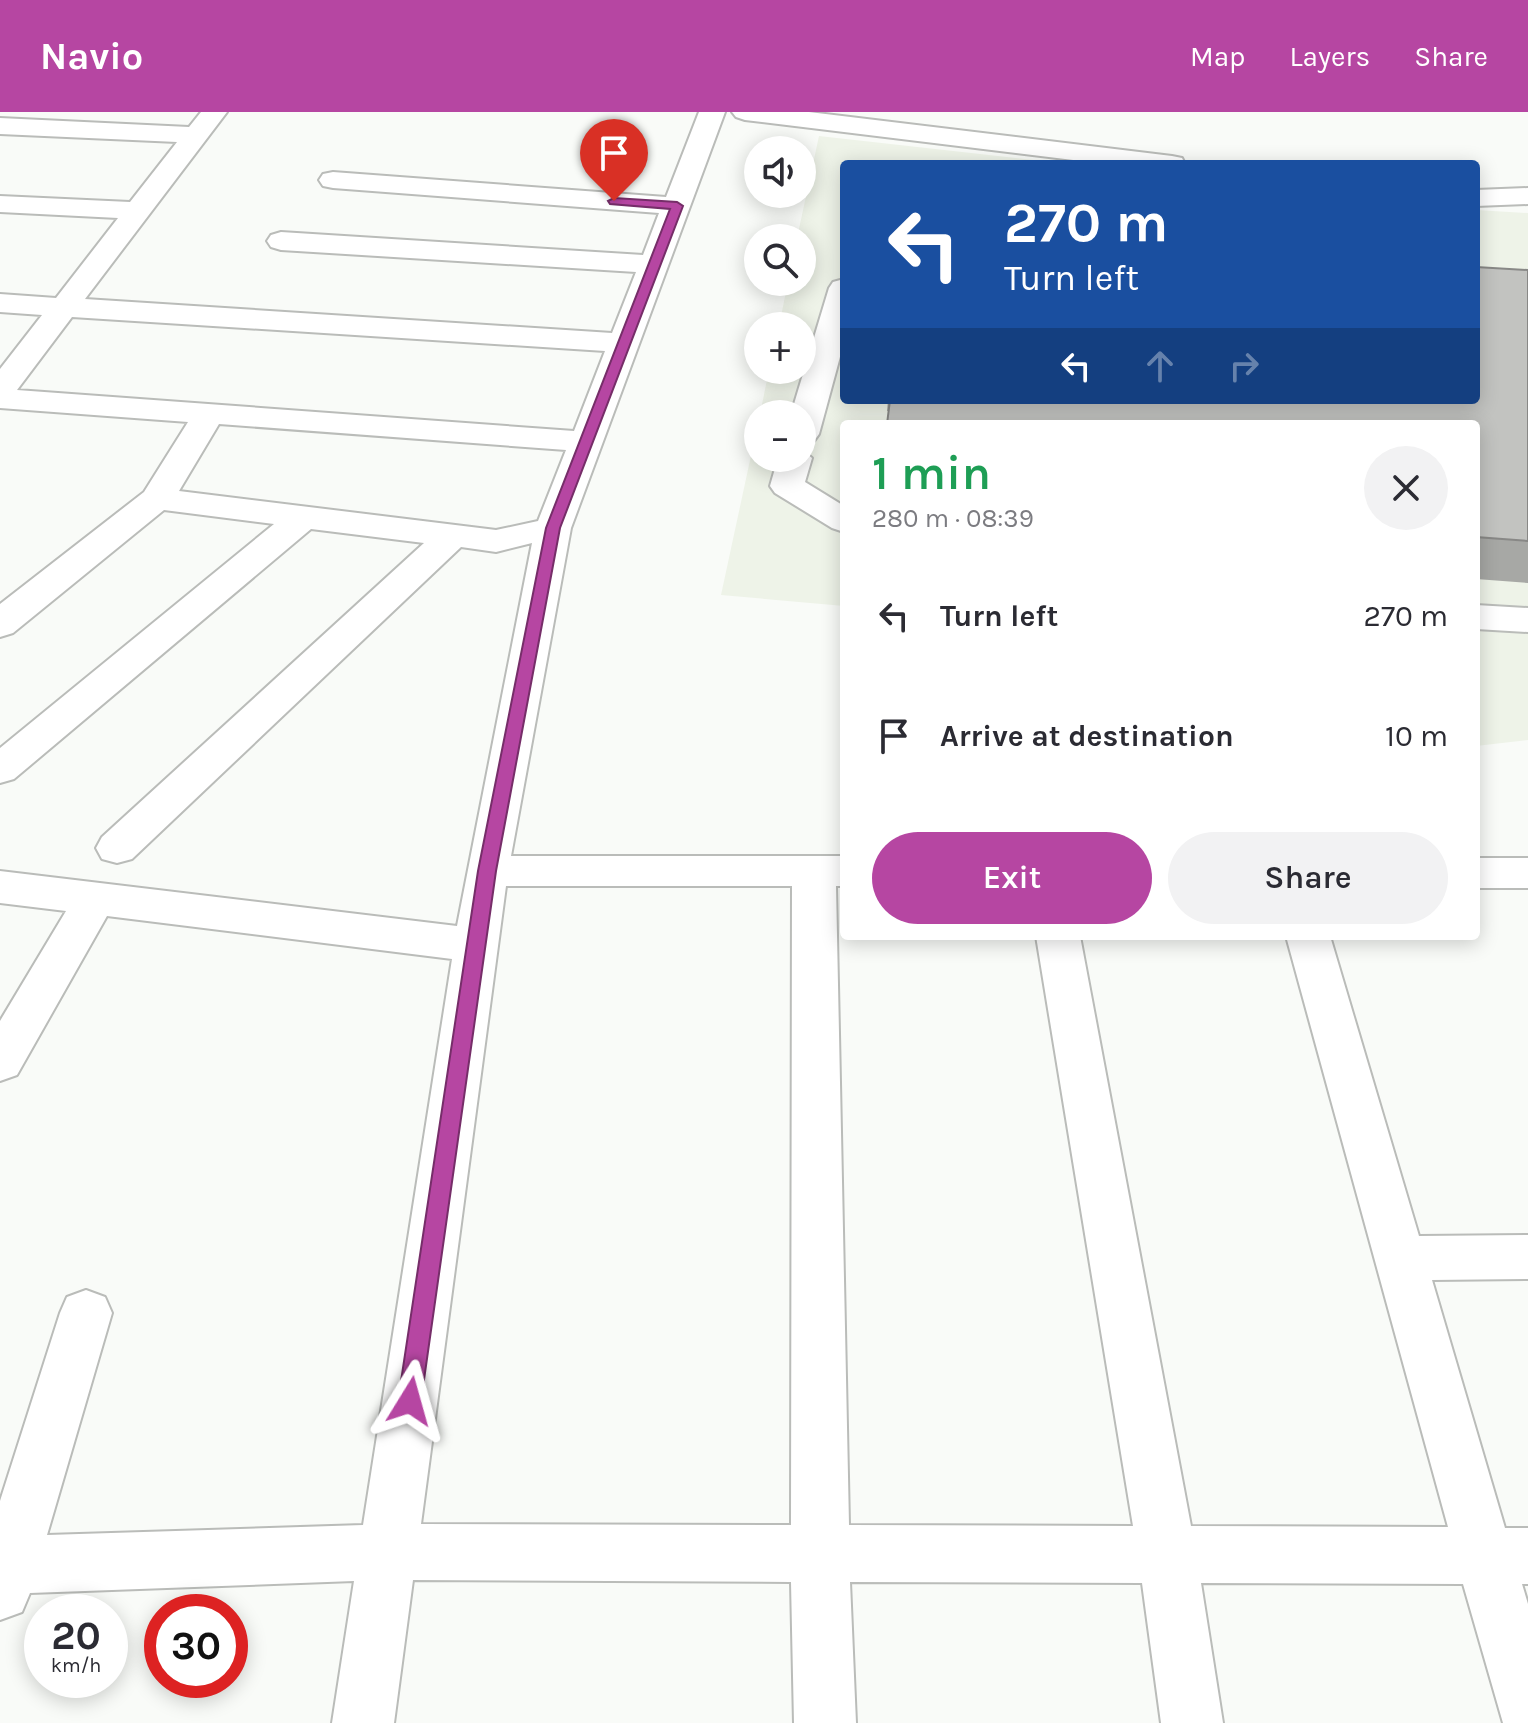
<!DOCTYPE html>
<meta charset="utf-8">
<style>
body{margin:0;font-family:Karla,sans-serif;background:#f2f2f3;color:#2b2b33;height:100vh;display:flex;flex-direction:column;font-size:30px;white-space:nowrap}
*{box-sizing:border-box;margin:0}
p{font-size:26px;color:#7c7c81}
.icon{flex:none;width:44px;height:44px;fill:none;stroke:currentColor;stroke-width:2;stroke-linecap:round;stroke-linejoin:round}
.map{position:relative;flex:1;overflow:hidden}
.drawer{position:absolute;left:840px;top:308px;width:640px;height:520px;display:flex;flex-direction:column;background:#fff;border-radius:8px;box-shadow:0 4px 20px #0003}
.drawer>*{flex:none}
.hud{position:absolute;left:840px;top:48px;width:640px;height:244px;border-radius:8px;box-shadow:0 4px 20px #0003;background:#1a4fa0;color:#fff;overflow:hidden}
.controls{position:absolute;left:744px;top:24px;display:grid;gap:16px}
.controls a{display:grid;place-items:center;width:72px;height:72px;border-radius:50%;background:#fff;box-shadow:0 4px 20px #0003;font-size:40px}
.speed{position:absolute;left:24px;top:1482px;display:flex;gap:16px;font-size:40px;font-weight:700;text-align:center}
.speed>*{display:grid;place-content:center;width:104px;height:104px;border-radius:50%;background:#fff;box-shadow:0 4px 20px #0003;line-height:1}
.speed small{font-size:20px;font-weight:400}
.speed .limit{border:12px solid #d22;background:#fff;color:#111}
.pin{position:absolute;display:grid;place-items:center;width:68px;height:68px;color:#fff;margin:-82px -34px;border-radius:50% 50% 50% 0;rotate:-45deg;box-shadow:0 0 8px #0007}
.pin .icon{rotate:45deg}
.me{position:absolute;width:88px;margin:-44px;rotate:8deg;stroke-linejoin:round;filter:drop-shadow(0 0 6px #0008)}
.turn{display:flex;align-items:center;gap:28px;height:168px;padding:0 32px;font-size:36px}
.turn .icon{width:104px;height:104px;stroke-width:2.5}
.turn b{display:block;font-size:56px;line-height:68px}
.lanes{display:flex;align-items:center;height:76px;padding:0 32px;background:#0003;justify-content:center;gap:40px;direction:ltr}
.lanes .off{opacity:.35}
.round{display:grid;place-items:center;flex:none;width:84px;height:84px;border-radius:42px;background:#f2f2f3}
.summary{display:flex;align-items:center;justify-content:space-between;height:136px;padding:0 32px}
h1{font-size:48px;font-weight:600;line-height:60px;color:#1e9e55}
.action{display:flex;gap:16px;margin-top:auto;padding:16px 32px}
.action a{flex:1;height:92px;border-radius:48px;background:#b646a2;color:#fff;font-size:32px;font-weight:600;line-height:92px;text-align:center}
.action a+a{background:#f2f2f3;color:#2b2b33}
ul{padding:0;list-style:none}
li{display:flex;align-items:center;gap:24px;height:120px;padding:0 32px}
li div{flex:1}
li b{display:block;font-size:30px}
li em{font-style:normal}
header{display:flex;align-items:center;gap:48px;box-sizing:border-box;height:112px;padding:0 40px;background:#b646a2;color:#fff}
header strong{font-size:38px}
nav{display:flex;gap:44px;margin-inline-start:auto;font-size:28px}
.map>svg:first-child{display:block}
.built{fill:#eef3e8}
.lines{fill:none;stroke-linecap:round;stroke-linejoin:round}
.street-casing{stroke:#babcb9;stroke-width:4}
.street{fill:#fff;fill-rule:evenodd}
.wall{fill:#a7a8a5}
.building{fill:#c2c3c0;stroke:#888886;stroke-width:2}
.route{fill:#b646a2;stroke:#762e69;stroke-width:2}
</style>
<header>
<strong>Navio</strong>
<nav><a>Map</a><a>Layers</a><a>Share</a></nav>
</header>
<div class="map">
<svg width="1528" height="1611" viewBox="0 0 1528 1611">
<rect width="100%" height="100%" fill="#f9fbf8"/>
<path class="built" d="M819,24L1069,52H844V288H1476V98L1528,101V628L1476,634V312H844V494L721,483L758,311V346H802V302H760L769,258H802V214H779L788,170H802V126H797Z"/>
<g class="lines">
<defs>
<g id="street">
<path d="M201,0H227L85,187L612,221L636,160L281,138L271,135L267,129L271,123L281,120L643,143L659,101L333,76L323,74L319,68L323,62L333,60L666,85L699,0H725L571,416L511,744H844V774H836L849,1413L1133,1414L1036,824H1080L1191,1414L1448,1415L1286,824H1330L1419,1124L1528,1123V1167L1432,1168L1505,1416H1528V1472H1522L1528,1492V1611H1503L1463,1472L1201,1471L1223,1611H1161L1142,1471L850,1470L856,1611H794L791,1470L413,1468L394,1611H332L354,1469L30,1481L22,1500L0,1508V1389L60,1201L67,1185L86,1178L105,1185L112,1201L47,1423L363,1413L452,847L107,804L17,963L0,969V909L66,799L0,791V759L457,814L532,431L496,440L461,435L132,747L117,751L102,747L96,736L102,725L424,431L311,417L14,667L0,671V636L274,412L164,398L13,521L0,525V492L144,380L188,310L0,296V257L42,203L0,200V182L56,186L118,106L0,100V84L130,90L177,30L0,22V6L189,15ZM72,205L605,239L574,319L17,278ZM219,312L566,338L538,409L496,418L179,379ZM506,774H792L791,1413L421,1412Z"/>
<path d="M732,0H809L1172,44L1182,46L1185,52H1106L745,8L736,5Z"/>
<path d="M1528,76V92L1476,94V78Z"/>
<path d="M844,167V230L819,322L814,329L802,332V302H791L829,176L833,170Z"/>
<path d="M802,338L812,346L805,370L844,394V420L832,416L775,381L770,374L778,346H802Z"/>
<path d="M1476,493L1528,496V520L1476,517Z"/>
<rect x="1476" y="746" width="52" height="30"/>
</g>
</defs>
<use href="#street" class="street-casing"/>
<use href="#street" class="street"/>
</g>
<path class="wall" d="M1528,158V471L1476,467V312L887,299L888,288H1476Z"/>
<path class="building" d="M1476,155L1528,158V429L1476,425V312H887L890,288H1476Z"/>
<path class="route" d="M614,86L677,90L683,94L560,416L496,759L421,1289L418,1296L410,1299L402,1296L398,1289L478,759L546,416L670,97L610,92L608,89Z"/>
</svg>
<div class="controls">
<a><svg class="icon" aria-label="sound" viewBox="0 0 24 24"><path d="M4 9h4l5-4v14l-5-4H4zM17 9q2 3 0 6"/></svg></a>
<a><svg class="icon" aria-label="search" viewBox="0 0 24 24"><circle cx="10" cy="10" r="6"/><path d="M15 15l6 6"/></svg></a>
<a>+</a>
<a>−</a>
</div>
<div class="speed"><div>20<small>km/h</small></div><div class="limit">30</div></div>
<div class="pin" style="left:614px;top:89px;background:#d93025"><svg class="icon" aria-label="arrive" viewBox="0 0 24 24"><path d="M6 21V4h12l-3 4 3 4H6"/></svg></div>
<svg class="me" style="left:410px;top:1289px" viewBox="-20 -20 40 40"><path d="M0-17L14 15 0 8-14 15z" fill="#b646a2" stroke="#fff" stroke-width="4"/></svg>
<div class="hud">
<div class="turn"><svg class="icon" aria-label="left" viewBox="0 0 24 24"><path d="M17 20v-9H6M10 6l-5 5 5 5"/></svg><div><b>270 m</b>Turn left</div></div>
<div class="lanes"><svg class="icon" aria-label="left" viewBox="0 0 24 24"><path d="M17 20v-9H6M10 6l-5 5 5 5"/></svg><svg class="icon off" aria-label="ahead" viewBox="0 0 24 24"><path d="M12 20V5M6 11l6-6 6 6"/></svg><svg class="icon off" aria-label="right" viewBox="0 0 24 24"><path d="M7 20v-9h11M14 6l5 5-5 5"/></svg></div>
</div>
<section class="drawer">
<div class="summary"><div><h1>1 min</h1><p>280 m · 08:39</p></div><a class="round"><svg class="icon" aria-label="close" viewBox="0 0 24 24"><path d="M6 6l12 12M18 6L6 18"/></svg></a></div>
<ul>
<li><svg class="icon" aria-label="left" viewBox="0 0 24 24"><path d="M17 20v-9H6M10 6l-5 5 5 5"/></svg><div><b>Turn left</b></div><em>270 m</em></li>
<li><svg class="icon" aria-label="arrive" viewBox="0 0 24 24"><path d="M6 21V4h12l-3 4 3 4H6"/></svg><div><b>Arrive at destination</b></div><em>10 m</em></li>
</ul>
<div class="action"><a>Exit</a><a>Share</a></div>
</section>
</div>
